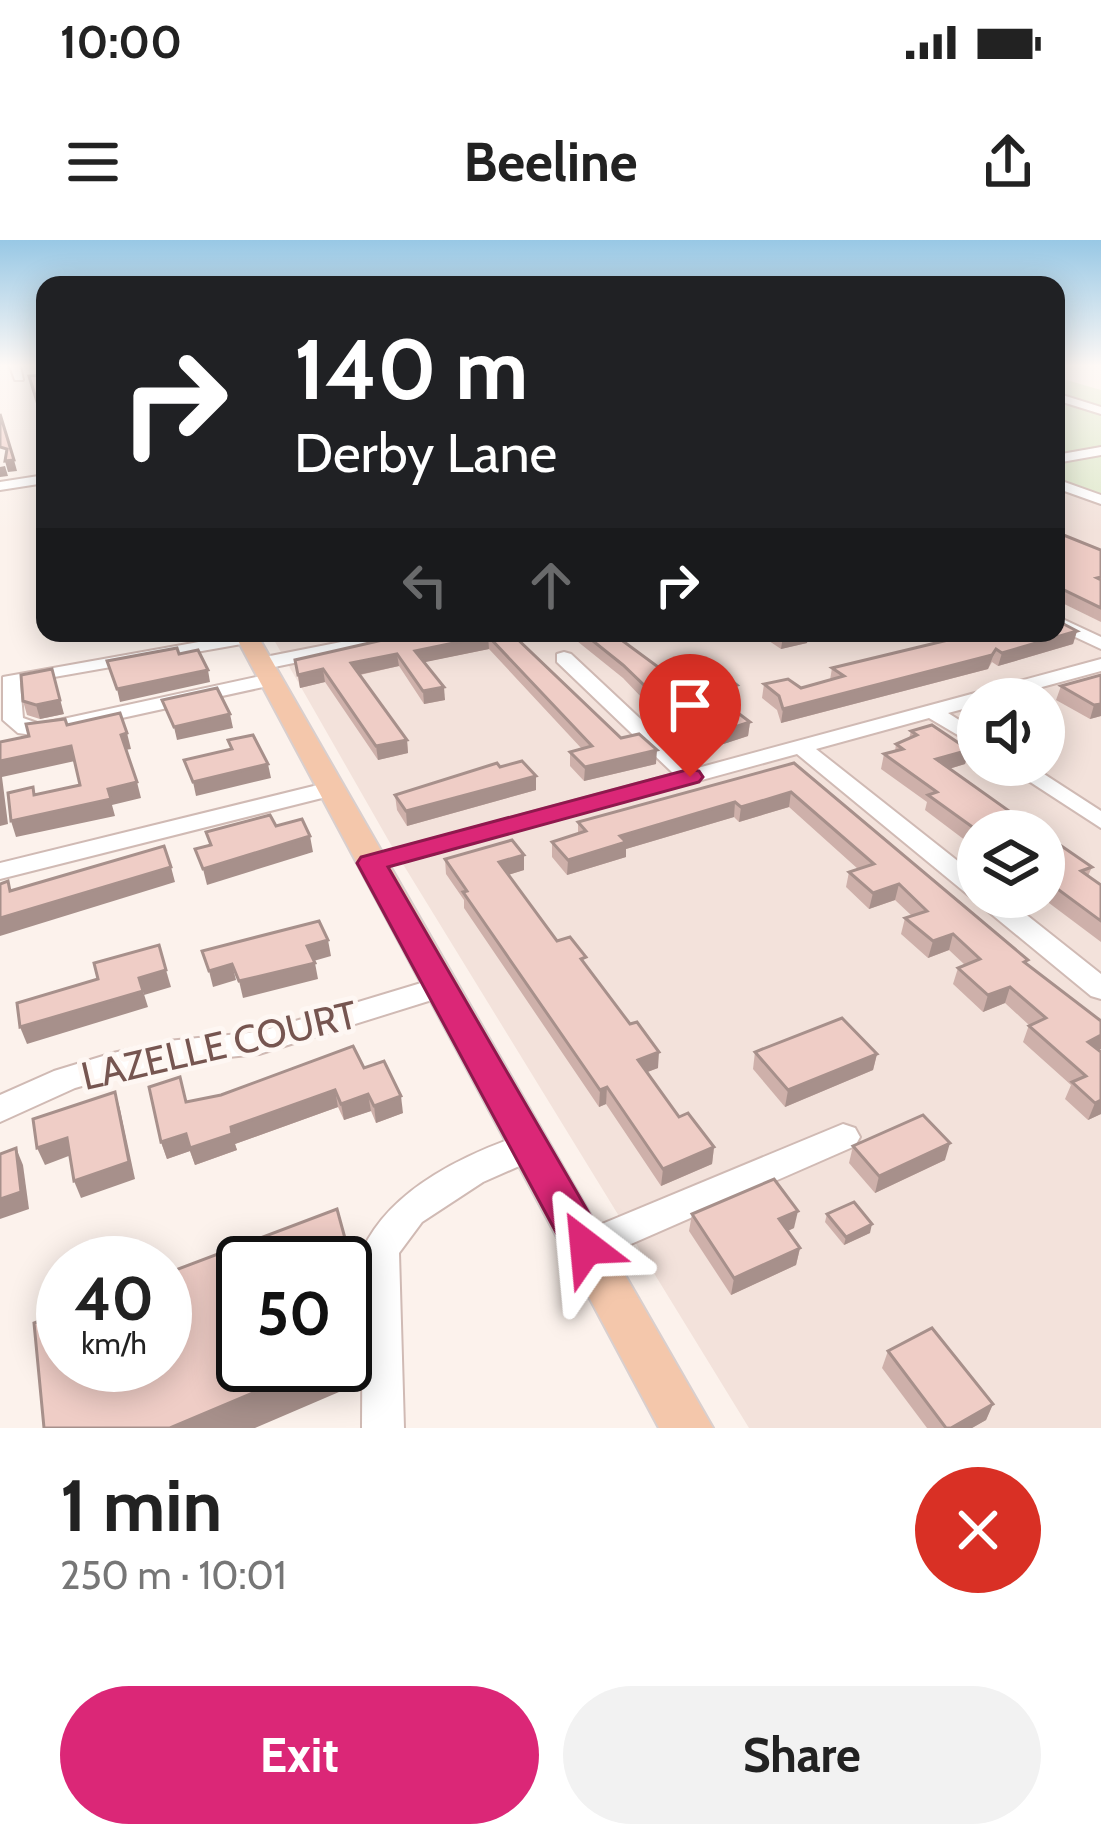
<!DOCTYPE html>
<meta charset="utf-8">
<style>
body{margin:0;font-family:Cabin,sans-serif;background:#f2f2f2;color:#222;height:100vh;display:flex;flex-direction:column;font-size:45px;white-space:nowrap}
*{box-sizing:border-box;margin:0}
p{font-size:39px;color:#767676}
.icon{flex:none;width:66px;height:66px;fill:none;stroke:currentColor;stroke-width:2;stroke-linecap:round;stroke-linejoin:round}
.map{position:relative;height:1188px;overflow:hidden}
.drawer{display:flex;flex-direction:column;background:#fff;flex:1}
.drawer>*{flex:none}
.banner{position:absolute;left:36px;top:36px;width:1029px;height:366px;border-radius:24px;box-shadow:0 6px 30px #0003;background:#202124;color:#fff;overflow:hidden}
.controls{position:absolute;left:957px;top:438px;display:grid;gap:24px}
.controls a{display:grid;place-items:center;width:108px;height:108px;border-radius:50%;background:#fff;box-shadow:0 6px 30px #0003;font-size:60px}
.speed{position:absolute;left:36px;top:996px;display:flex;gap:24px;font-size:60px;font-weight:700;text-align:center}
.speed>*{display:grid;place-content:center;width:156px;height:156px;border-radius:50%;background:#fff;box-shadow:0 6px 30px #0003;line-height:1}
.speed small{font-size:30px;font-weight:400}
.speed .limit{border:6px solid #111;border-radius:18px;background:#fff;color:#111}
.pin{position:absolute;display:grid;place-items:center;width:102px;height:102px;color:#fff;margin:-123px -51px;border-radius:50% 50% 50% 0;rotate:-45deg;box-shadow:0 0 12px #0007}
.pin .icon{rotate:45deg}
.me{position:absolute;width:132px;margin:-66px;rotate:331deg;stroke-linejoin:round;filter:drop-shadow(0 0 9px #0008)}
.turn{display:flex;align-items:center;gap:42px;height:252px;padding:0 60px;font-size:54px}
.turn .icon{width:156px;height:156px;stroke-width:2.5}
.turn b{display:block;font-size:84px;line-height:102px}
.lanes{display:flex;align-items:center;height:114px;padding:0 60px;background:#0003;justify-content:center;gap:60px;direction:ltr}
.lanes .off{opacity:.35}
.round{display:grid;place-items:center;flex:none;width:126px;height:126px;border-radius:63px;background:#f2f2f2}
.head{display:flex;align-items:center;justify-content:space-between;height:204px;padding:0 60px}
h1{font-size:72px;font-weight:800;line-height:90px}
.button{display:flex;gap:24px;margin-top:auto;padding:24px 60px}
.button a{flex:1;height:138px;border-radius:72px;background:#db2777;color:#fff;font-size:48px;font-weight:800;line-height:138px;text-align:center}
.button a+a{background:#f2f2f2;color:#222}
.status{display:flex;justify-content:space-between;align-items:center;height:84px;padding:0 60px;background:#fff;direction:ltr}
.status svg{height:33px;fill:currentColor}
header{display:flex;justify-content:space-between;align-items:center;height:156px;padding:0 60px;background:#fff;font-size:54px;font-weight:800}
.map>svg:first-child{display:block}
.residential{fill:#f3e2db;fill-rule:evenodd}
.green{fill:#dee9cb}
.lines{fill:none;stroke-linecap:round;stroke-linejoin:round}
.minor-casing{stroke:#d0bab4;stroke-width:4}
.major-casing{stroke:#d9cfce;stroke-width:4}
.minor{fill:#fff;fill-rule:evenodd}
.major{fill:#f4c7ab;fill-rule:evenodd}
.wall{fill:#ceb0aa}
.shaded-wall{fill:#a7908b}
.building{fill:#efcdc6;stroke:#a7908b;stroke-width:3}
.route{fill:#db2777;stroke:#8e194d;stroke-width:3}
.labels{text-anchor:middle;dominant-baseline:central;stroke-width:10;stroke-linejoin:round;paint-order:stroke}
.near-street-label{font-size:39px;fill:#765550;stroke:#fef7f3}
</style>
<div class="status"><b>10:00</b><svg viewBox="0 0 49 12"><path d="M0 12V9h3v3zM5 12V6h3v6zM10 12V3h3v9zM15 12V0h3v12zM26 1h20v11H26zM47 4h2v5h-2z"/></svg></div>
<header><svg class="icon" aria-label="menu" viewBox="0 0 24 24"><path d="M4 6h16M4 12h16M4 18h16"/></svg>Beeline<svg class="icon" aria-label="share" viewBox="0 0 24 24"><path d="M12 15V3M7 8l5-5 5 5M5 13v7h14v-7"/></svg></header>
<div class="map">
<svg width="1101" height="1188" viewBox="0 0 1101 1188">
<rect width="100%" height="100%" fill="#fcf2ec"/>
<path class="residential" d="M1056,247L1101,265V1188H749L390,603L270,393H1056ZM978,459H1044V525H978ZM978,591H1044V657H978Z"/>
<path class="green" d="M1056,137L1101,150V265L1056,247Z"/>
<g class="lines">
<defs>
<g id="minor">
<path d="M10,126H20L23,140H15Z"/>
<path d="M1056,153L1101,167V174L1056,160Z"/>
<path d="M1101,207V215L1056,223V215Z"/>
<path d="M45,235V243L0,250V242Z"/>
<path d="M1056,239L1101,255V264L1056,248Z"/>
<path d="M1056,376L1101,397V409L1056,388Z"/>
<path d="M249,393L256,398L253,402L20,443L23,478L40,484L270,434L280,440L277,444L40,496L18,493L3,480V437Z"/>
<path d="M387,393H423L414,398L260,430L251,424L260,418Z"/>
<path d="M564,412L571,414L694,529L1101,419V431L998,459H978V465L948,473L978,492V507L929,478L816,509L978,637V657H1004L1101,734V759L1091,756L797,514L380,628H362L359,623L362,618L674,534L557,422V414Z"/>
<path d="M1004,525H1030L1101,571V588Z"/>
<path d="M330,542L341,549L338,554L0,639V623Z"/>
<path d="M441,737L451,740L455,747L451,754L259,814L168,823L113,837L75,848L0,882V855L54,831L113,813L168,801L259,792Z"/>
<path d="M843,884L855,888L860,897L855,906L599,1018L586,1023L573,1018L568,1007L573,996Z"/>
<path d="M530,892L542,896L547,906L542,916L483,942L422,982L399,1013L404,1188H362L363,1009C392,947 468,913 530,892Z"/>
</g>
<path id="major" d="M234,393H256L713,1188H659Z"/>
</defs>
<use href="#minor" class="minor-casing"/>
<use href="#major" class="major-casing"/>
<use href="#minor" class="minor"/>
<use href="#major" class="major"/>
</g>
<g class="wall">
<path d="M1056,292L1101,310V382L1056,360Z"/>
<path d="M1077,391L1073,404L998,426L992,422L988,429L781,483L777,470L762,458L764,444L801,448L830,440L832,428Z"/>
<path d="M567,393H612L677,441L735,458L723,461L750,482L748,496L702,511L677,488L671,490L643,465V459L623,438Z"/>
<path d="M757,393H830L808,398L807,403L781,409Z"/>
<path d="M385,396H513L621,498L656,524L584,541L570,526V512L582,509L489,409L424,422L445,460L424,464L399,426L360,435L407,500L408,513L378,520L325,442L300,448L295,420L385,399Z"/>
<path d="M1101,435V476L1090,479L1056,460L1061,446Z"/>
<path d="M23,461L64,474L40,479L27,475Z"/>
<path d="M932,485L969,510L965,524L949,529L1016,576L1024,574L1047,590L1045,595L1092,627L1088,636L1101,645V702L1041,657H1044V591H978V610L925,570L927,562L881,529L884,514L895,511L896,504L909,499L911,491Z"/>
<path d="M794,523L1027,724L1098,810L1101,874L1088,880L1065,859L1071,845L1023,802L1029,785L1005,763L983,772L953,744L958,728L965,725L949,710L928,718L901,694L905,678L912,676L895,660L869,669L846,647L849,632L858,629L789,567L739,582L734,577L626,609V617L567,635L552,617V602L578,594V582Z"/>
<path d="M500,527L536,536V550L407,586L397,570L395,555Z"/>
<path d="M524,615V630L508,635L557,701L585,725L658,828L647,832L679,877L714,907L712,924L661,946L606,864L599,867L464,668V660L446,634L445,619Z"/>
<path d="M755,812L877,814L873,830L785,867L753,829Z"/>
<path d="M364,828L403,873L376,883L371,871L344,880L338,867L235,904L237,910L195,925L190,911L167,919L161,902L187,862Z"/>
<path d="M853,906L945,920L875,953L849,923Z"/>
<path d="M692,974L794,988L788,991L800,1008L796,1025L731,1055L689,991Z"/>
<path d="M827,974L870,993L844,1005L825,982Z"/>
<path d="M888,1111L993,1164L986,1180L972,1188H927L882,1128Z"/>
</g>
<g class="shaded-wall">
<path d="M14,220L17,231L8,232L5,221Z"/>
<path d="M5,226L8,236L0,237V227Z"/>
<path d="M1077,391L1073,404L998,426L1002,413Z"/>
<path d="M797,393H830L808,398L807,403L781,409L783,396Z"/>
<path d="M488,396L489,409L416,424L415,411Z"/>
<path d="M996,409L988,429L781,483L783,469Z"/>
<path d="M397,414L399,426L353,436L351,423Z"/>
<path d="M52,429L64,474L40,479L36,465Z"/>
<path d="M323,429L325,442L300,448L298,435Z"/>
<path d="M208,430L210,442L120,462L117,449Z"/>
<path d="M737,445L735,458L709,465L710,452Z"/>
<path d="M444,447L445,460L424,464L423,451Z"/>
<path d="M1101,464V476L1090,479L1094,465Z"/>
<path d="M230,474L233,488L177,500L174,487Z"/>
<path d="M678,475L677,488L671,490L672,476Z"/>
<path d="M750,482L748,496L702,511L704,497Z"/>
<path d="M127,493L131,509L125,510L121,495Z"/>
<path d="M407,500L408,513L378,520L376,506Z"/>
<path d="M71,506L75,521L2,537L8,584L0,586V521Z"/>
<path d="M657,510L656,524L584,541L585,527Z"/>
<path d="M969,510L965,524L932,534L936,519Z"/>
<path d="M268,524L271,538L196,556L193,542Z"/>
<path d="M536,536V550L407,586L406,571Z"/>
<path d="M137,542L141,558L112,565L115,576L16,597L11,581L108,549Z"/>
<path d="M791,552L789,567L739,582L741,567Z"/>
<path d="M735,562L734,577L626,609V617L567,635L568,620L620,596Z"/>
<path d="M310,596L313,612L207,645L203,629Z"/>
<path d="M524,615V630L499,638V622Z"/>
<path d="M171,627L175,642L0,696V678Z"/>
<path d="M899,644L895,660L869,669L873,653Z"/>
<path d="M953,694L949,710L928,718L933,701Z"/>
<path d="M328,700L331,716L310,722L307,706Z"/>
<path d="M315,723L318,739L243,758L239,741Z"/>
<path d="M232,724L236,740L213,747L209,731Z"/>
<path d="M166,730L171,747L144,755L139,738Z"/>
<path d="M1010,747L1005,763L983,772L988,755Z"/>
<path d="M143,751L148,767L27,804L20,787Z"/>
<path d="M1101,795V809L1081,818L1088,802Z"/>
<path d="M659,812L658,828L637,836L638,820Z"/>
<path d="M877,814L873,830L785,867L788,850Z"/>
<path d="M607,847L606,864L599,867L600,850Z"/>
<path d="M335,850L338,867L235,904L237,910L195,925L190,911L167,919L161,902L186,894L231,887Z"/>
<path d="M115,852L120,869L135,939L81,958L74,941Z"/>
<path d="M368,854L371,871L344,880L341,864Z"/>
<path d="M401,856L403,873L376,883L374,866Z"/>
<path d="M1101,860V874L1088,880L1095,863Z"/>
<path d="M67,898L74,914L45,925L37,908Z"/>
<path d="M950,903L945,920L875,953L879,936Z"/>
<path d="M714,907L712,924L661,946L663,929Z"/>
<path d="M16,908L23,925L29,969L0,979V959Z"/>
<path d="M798,971L794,988L776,996L779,979Z"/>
<path d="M872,984L870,993L844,1005L846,997Z"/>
<path d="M800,1008L796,1025L731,1055L734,1038Z"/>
<path d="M352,1024L358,1057L345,1062V1027Z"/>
<path d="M319,1125H341L346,1149L255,1188H170Z"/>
<path d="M993,1164L986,1180L972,1188H951Z"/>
</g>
<g class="building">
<path d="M41,126H45V202L39,185L44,184L29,136L44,135Z"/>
<path d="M0,174L14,220L5,221L7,209L0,207Z"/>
<path d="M1056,292L1101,310V337L1097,338L1101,340V368L1056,346Z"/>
<path d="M1056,380L1077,391L1002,413L996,409L992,415L783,469L779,456L764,444L788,439L801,448L844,436L832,428L977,393H1056Z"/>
<path d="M402,393H511L621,498L639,494L657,510L585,527L570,512L592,506L488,396L415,411L444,447L423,451L397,414L351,423L407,500L376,506L323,429L298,435L295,420L387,399L385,396Z"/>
<path d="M583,393H612L677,441L719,431L737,445L710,452L750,482L704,497L678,475L672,476L644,452L649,450L623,425Z"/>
<path d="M177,408L179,414L198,410L208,430L117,449L107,421Z"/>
<path d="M52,429L60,460L36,465L23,461L21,435Z"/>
<path d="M1101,435V464L1094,465L1061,446Z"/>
<path d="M217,448L230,474L174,487L162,460Z"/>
<path d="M120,473L127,493L121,495L137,542L108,549L111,559L11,581L8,553L33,547L34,555L80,545L71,506L0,521V502L29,496L26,484L65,479L67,485Z"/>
<path d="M932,485L969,510L936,519L1016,576L1024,574L1047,590L978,591L928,555L937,552L884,514L903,509L896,504L917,495L911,491Z"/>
<path d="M253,495L268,524L193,542L184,520L232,509L228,500Z"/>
<path d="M522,521L536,536L406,571L395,555L497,523L500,527Z"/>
<path d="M794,523L1028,720L1024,722L1101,781V795L1088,802L1101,812V860L1095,863L1072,842L1086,836L1029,786L1046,778L1010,747L988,755L958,728L980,719L953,694L933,701L905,678L927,671L899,644L873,653L849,632L874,624L791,552L741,567L735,562L620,596L626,602L568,620L552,602L586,591L578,582Z"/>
<path d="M270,575L276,586L302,579L310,596L203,629L195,609L211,605L206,592Z"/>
<path d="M1044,594L1092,627L1081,631L1101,645V681L1044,639Z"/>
<path d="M512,600L524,615L499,622L557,701L570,697L586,717L581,719L630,784L637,782L659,812L638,820L679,877L688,873L714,907L663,929L607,847L600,850L463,652L467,651L445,619Z"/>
<path d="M164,606L171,627L0,678V644L8,641L10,651Z"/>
<path d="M319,681L328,700L307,706L315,723L239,741L232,724L209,731L202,711Z"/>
<path d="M159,705L166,730L139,738L143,751L20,787L17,763L98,739L94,723Z"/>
<path d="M842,778L877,814L788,850L755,812Z"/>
<path d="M353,806L364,828L384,821L401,856L374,866L368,854L341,864L335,850L231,887L232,894L190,908L186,894L161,902L149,847L180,837L186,862L221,855Z"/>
<path d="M115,852L129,922L74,941L67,898L37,908L33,879Z"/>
<path d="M923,875L950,903L879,936L853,906Z"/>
<path d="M16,908L21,952L0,959V914Z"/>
<path d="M774,939L798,971L779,979L800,1008L734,1038L692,974Z"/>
<path d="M854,962L872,984L846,997L827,974Z"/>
<path d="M337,969L352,1024L345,1027V1023H243V1125H319L170,1188H44L34,1083L63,1072V1125H165V1034Z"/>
<path d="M932,1088L993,1164L951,1188H946L888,1111Z"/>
</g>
<linearGradient id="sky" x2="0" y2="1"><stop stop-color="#98c8e5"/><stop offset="0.43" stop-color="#fef9f6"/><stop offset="1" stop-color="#fef9f6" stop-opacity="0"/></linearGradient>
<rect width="1101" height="292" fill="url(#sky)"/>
<path class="route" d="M690,529L699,531L703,537L699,542L388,627L601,994L607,1007L601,1020L586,1026L571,1020L357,623L361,617Z"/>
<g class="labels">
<g class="near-street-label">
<text transform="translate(219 805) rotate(-13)">LAZELLE COURT</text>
</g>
</g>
</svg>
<div class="controls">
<a><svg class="icon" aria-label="sound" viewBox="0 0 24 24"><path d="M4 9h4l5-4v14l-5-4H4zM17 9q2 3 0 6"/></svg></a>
<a><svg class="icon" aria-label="layers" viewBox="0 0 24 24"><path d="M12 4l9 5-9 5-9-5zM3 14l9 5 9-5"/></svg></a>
</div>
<div class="speed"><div>40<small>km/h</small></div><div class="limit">50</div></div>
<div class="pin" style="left:690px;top:537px;background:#d93025"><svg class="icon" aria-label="arrive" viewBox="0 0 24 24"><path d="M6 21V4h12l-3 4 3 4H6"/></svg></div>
<svg class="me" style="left:586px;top:1007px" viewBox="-20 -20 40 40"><path d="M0-17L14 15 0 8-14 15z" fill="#db2777" stroke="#fff" stroke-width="4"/></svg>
<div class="banner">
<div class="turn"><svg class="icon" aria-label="right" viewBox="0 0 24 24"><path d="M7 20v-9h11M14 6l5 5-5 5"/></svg><div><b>140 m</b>Derby Lane</div></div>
<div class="lanes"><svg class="icon off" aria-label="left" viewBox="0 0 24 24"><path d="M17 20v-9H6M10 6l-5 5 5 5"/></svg><svg class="icon off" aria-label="ahead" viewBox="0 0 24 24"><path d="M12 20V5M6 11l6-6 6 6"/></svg><svg class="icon" aria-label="right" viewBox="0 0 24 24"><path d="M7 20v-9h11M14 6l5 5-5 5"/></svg></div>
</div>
</div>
<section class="drawer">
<div class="head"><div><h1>1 min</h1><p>250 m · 10:01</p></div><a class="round" style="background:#d93025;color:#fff"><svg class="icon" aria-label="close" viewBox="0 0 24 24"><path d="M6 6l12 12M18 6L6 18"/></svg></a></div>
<div class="button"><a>Exit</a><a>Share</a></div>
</section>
